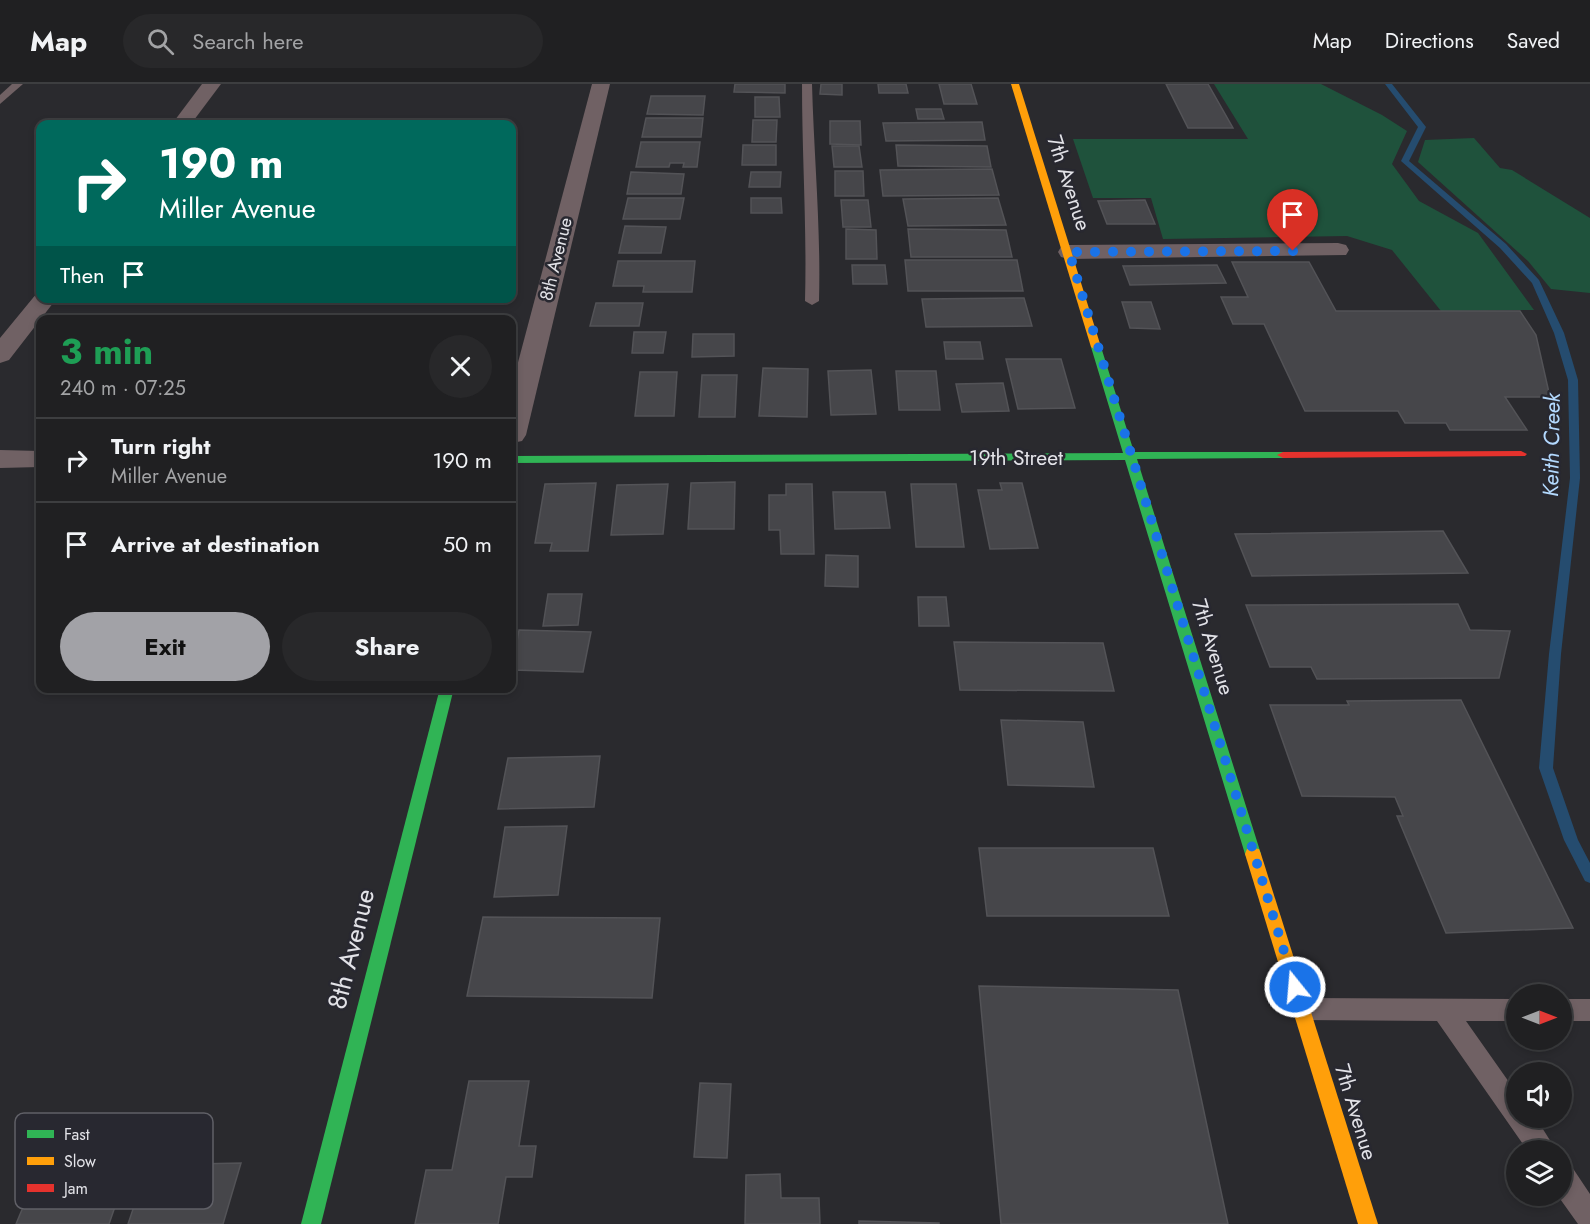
<!DOCTYPE html>
<meta charset="utf-8">
<style>
body{margin:0;font-family:Jost,sans-serif;background:#28282a;color:#f1f3f6;height:100vh;display:flex;flex-direction:column;font-size:22px;white-space:nowrap}
*{box-sizing:border-box;margin:0}
p{font-size:20px;color:#a2a3a5}
.icon{flex:none;width:33px;height:33px;fill:none;stroke:currentColor;stroke-width:2;stroke-linecap:round;stroke-linejoin:round}
.map{position:relative;flex:1;overflow:hidden}
.sheet{position:absolute;left:36px;top:231px;width:480px;height:378px;display:flex;flex-direction:column;background:#202022;border-radius:12px;box-shadow:0 3px 9px #0003,0 0 0 2px #3d3e40}
.sheet>*{flex:none}
.hud{position:absolute;left:36px;top:36px;width:480px;height:183px;border-radius:12px;box-shadow:0 3px 9px #0003,0 0 0 2px #3d3e40;background:#00695c;color:#fff;overflow:hidden}
.needle{width:39px;rotate:90deg}
.buttons{position:absolute;left:1506px;top:900px;display:grid;gap:12px}
.buttons a{display:grid;place-items:center;width:66px;height:66px;border-radius:50%;background:#202022;box-shadow:0 3px 9px #0003,0 0 0 2px #3d3e40;font-size:30px}
.pin{position:absolute;display:grid;place-items:center;width:51px;height:51px;color:#fff;margin:-62px -26px;border-radius:50% 50% 50% 0;rotate:-45deg;box-shadow:0 0 6px #0007}
.pin .icon{rotate:45deg}
.me{position:absolute;width:66px;margin:-33px;rotate:343deg;stroke-linejoin:round;filter:drop-shadow(0 0 4px #0008)}
.turn{display:flex;align-items:center;gap:21px;height:126px;padding:0 24px;font-size:27px}
.turn .icon{width:78px;height:78px;stroke-width:2.5}
.turn b{display:block;font-size:42px;line-height:51px}
.then{display:flex;align-items:center;height:57px;padding:0 24px;background:#0003;gap:12px;font-size:22px}
.round{display:grid;place-items:center;flex:none;width:63px;height:63px;border-radius:32px;background:#28282a}
.head{display:flex;align-items:center;justify-content:space-between;height:102px;padding:0 24px}
h1{font-size:36px;font-weight:700;line-height:45px;color:#1e9e55}
.cta{display:flex;gap:12px;margin-top:auto;padding:12px 24px}
.cta a{flex:1;height:69px;border-radius:36px;background:#a2a2a7;color:#111;font-size:24px;font-weight:700;line-height:69px;text-align:center}
.cta a+a{background:#28282a;color:#f1f3f6}
ul{padding:0;list-style:none}
li{display:flex;align-items:center;gap:18px;height:84px;padding:0 24px;border-top:2px solid #3d3e40}
li div{flex:1}
li b{display:block;font-size:22px}
li em{font-style:normal}
header{display:flex;align-items:center;gap:36px;box-sizing:border-box;height:84px;padding:0 30px;background:#202022;border-bottom:2px solid #3d3e40}
header strong{font-size:28px}
nav{display:flex;gap:33px;margin-inline-start:auto;font-size:21px}
.search{width:420px;height:54px;background:#28282a;display:flex;align-items:center;gap:15px;box-sizing:border-box;padding:0 21px;border-radius:33px;color:#a2a3a5;font-size:22px}
.map>svg:first-child{display:block}
.green{fill:#1f523c}
.lines{fill:none;stroke-linecap:round;stroke-linejoin:round}
.stream{fill:#254c6f;fill-rule:evenodd}
.building{fill:#46464a;stroke:#535357;stroke-width:1.5}
.lane{fill:#706164;fill-rule:evenodd}
.street{fill:#706164;fill-rule:evenodd}
.fast{fill:#30b455;fill-rule:evenodd}
.slow{fill:#ff9f0a;fill-rule:evenodd}
.jam{fill:#e5322d;fill-rule:evenodd}
.route{stroke:#1a73e8;stroke-width:10;stroke-dasharray:0 18}
.labels{text-anchor:middle;dominant-baseline:central;stroke-width:5;stroke-linejoin:round;paint-order:stroke}
.far-street-label{font-size:18px;fill:#e3e3e8;stroke:#282830}
.street-label{font-size:21px;fill:#e3e3e8;stroke:#282830}
.water-label{font-size:22px;font-style:italic;fill:#b3d9fe;stroke:#282830}
.near-street-label{font-size:26px;fill:#e3e3e8;stroke:#282830}
.key{fill:#282830;stroke:#606067;stroke-width:1.5}
.key-label{font-size:16px;fill:#e3e3e8}
</style>
<header>
<strong>Map</strong>
<div class="search"><svg class="icon" aria-label="search" viewBox="0 0 24 24"><circle cx="10" cy="10" r="6"/><path d="M15 15l6 6"/></svg>Search here</div>
<nav><a>Map</a><a>Directions</a><a>Saved</a></nav>
</header>
<div class="map">
<svg width="1590" height="1140" viewBox="0 0 1590 1140">
<rect width="100%" height="100%" fill="#2a2a2e"/>
<g class="green">
<path d="M1214,0H1321L1382,31L1407,47L1392,80L1419,117L1478,149L1534,226L1441,227L1392,166L1347,152L1163,155L1151,114H1093L1073,55H1248Z"/>
<path d="M1474,54L1500,84L1512,86L1590,134V209L1551,205L1528,177L1418,78L1425,56Z"/>
</g>
<g class="lines">
<path class="stream" d="M1385,0H1392L1426,43L1409,77L1506,160L1539,196L1564,249L1578,296L1580,394L1561,570L1553,684L1578,756L1590,779V799L1585,797L1564,756L1539,684L1549,570L1570,394L1568,296L1554,249L1532,199L1500,164L1401,77L1418,43Z"/>
</g>
<g class="building">
<path d="M735,0H785V9L734,8Z"/>
<path d="M821,0H842V11L820,10Z"/>
<path d="M878,0H906L908,9H879Z"/>
<path d="M939,0H971L977,20H944Z"/>
<path d="M1166,0H1208L1233,44H1188Z"/>
<path d="M651,12H705L703,31L647,30Z"/>
<path d="M755,13H779L780,33H755Z"/>
<path d="M916,25H941L944,35H918Z"/>
<path d="M646,34H703L701,53H642Z"/>
<path d="M753,36H777L776,58H752Z"/>
<path d="M830,37H860L861,61L830,60Z"/>
<path d="M982,38L985,56L886,57L883,39Z"/>
<path d="M641,58H700L697,83H683L684,79H670L669,83H636Z"/>
<path d="M743,61H776V81H742Z"/>
<path d="M896,61L987,62L991,83L898,82Z"/>
<path d="M832,62H859L862,83H834Z"/>
<path d="M992,85L999,111L883,112L880,86Z"/>
<path d="M835,87H863L864,112H835Z"/>
<path d="M631,88L684,90L681,110H627Z"/>
<path d="M751,88H781L780,103H749Z"/>
<path d="M628,114H684L680,135H623Z"/>
<path d="M751,114H781L782,129H751Z"/>
<path d="M998,114L1006,141L908,142L903,115Z"/>
<path d="M841,116H868L871,143H843Z"/>
<path d="M1145,116L1155,140H1107L1098,117Z"/>
<path d="M625,142L666,143L661,169H619Z"/>
<path d="M846,145L876,146L877,175H846Z"/>
<path d="M908,145L1006,146L1012,173H911Z"/>
<path d="M905,176H1017L1023,207H908Z"/>
<path d="M618,177H695L692,208H643L644,202H613Z"/>
<path d="M1232,178H1309L1336,227H1520L1536,251L1550,313H1505L1527,346H1450L1446,339H1405L1398,327H1305L1264,240H1233L1221,213H1248Z"/>
<path d="M852,181H885L887,200H853Z"/>
<path d="M1217,181L1226,199L1130,201L1123,182Z"/>
<path d="M1024,214L1032,242L926,243L922,215Z"/>
<path d="M1122,218H1151L1160,245L1130,244Z"/>
<path d="M596,219H643L639,242H590Z"/>
<path d="M634,248H666L663,269H632Z"/>
<path d="M693,250H734V272L692,273Z"/>
<path d="M944,258H980L983,275H946Z"/>
<path d="M1006,275H1061L1075,324L1018,325Z"/>
<path d="M763,284L808,285L807,333L759,332Z"/>
<path d="M871,286L876,330L831,331L828,287Z"/>
<path d="M896,287H936L940,326H899Z"/>
<path d="M640,288H677L674,332H635Z"/>
<path d="M702,291H737L735,333H699Z"/>
<path d="M1003,299L1009,327L962,328L956,300Z"/>
<path d="M735,398L734,445H688L691,399Z"/>
<path d="M596,399L588,467H550L552,459H535L545,400Z"/>
<path d="M1000,399H1022L1038,464L990,465L978,406H1002Z"/>
<path d="M668,400L663,450L611,451L617,401Z"/>
<path d="M786,400H812L814,470H781L780,446H769V411H786Z"/>
<path d="M911,400H956L964,463H916Z"/>
<path d="M833,408H885L890,444L835,445Z"/>
<path d="M1443,447L1468,489L1252,492L1235,450Z"/>
<path d="M826,471L858,472V503L825,502Z"/>
<path d="M548,510H582L578,541L543,542Z"/>
<path d="M918,513H946L949,542H919Z"/>
<path d="M1458,520L1470,546L1510,547L1499,594L1317,595L1311,583H1270L1246,521Z"/>
<path d="M519,546L591,548L583,588L512,586Z"/>
<path d="M954,558L1103,559L1114,607L960,606Z"/>
<path d="M1461,616L1573,844L1446,849L1397,732H1403L1395,713L1302,712L1270,621H1349L1347,617Z"/>
<path d="M1001,636L1083,638L1094,703L1008,701Z"/>
<path d="M600,672L594,723L498,725L508,674Z"/>
<path d="M567,742L558,811L494,813L505,743Z"/>
<path d="M979,764H1153L1169,832H987Z"/>
<path d="M483,833L660,834L652,914L467,912Z"/>
<path d="M979,902L1178,906L1228,1140H1001Z"/>
<path d="M469,997H529L519,1062H536L532,1093H506L498,1140H415L426,1086H452Z"/>
<path d="M700,999L731,1000L727,1074L694,1073Z"/>
<path d="M241,1079L223,1140H128L148,1081Z"/>
<path d="M780,1090L781,1114H819L820,1140H745L746,1091Z"/>
<path d="M118,1114L109,1140H16L26,1116Z"/>
<path d="M859,1137L939,1139V1140H859Z"/>
</g>
<g class="lines">
<g class="lane">
<path d="M12,0H23L0,20V11Z"/>
<path d="M802,0H812C814,73 821,144 819,217L812,221L805,217C807,144 802,73 802,0Z"/>
<path d="M1302,914L1516,915V937H1466L1516,1008V1034H1536L1556,1066H1527L1437,937L1302,936L1293,933L1290,925L1293,917Z"/>
<rect x="1562" y="915" width="28" height="22"/>
<path d="M1562,1079L1572,1083L1590,1110V1140H1578L1558,1112H1562Z"/>
</g>
<g class="street">
<path d="M202,0H221L191,40H172Z"/>
<path d="M592,0H610L526,351L522,357L512,359V301Z"/>
<path d="M1338,159L1346,161L1349,166L1346,171L1069,175L1061,173L1058,168L1061,163L1069,161Z"/>
<path d="M40,208V214H57L9,276L0,279V254L37,209Z"/>
<path d="M0,366L40,367V383L0,384Z"/>
</g>
<g class="fast">
<path d="M1096,260L1101,263L1134,368H1283L1289,371L1283,374L1137,375L1261,770L1259,775L1253,776L1247,775L1245,770L1125,376L512,379V372L1123,369L1091,263Z"/>
<path d="M440,604H454L321,1140H301Z"/>
</g>
<g class="slow">
<path d="M1011,0H1019L1101,263L1100,265L1096,266L1091,263Z"/>
<path d="M1253,764L1259,765L1261,770L1378,1140H1358L1245,770L1247,765Z"/>
</g>
<path class="jam" d="M1521,367L1527,370L1525,372L1283,374L1277,371L1283,368Z"/>
</g>
<g class="lines">
<path class="route" d="M1293,167L1069,168L1295,903"/>
</g>
<g class="labels">
<g class="far-street-label">
<text transform="translate(556 175) rotate(-76)">8th Avenue</text>
</g>
<g class="street-label">
<text transform="translate(1069 99) rotate(72)">7th Avenue</text>
<text x="1016" y="374">19th Street</text>
<text transform="translate(1213 563) rotate(73)">7th Avenue</text>
<text transform="translate(1356 1028) rotate(73)">7th Avenue</text>
</g>
<g class="water-label">
<text transform="translate(1551 361) rotate(-89)">Keith Creek</text>
</g>
<g class="near-street-label">
<text transform="translate(351 865) rotate(-76)">8th Avenue</text>
</g>
</g>
<rect x="15" y="1029" width="198" height="96" rx="9" class="key"/>
<rect x="27" y="1046" width="27" height="8" fill="#30b455"/>
<rect x="27" y="1073" width="27" height="8" fill="#ff9f0a"/>
<rect x="27" y="1100" width="27" height="8" fill="#e5322d"/>
<g class="key-label">
<text x="64" y="1056">Fast</text>
<text x="64" y="1083">Slow</text>
<text x="64" y="1110">Jam</text>
</g>
</svg>
<div class="buttons">
<a><svg class="needle" viewBox="-14 -14 28 28"><path d="M0-13l5 13h-10z" fill="#e53935"/><path d="M0 13l5-13h-10z" fill="#a2a3a5"/></svg></a>
<a><svg class="icon" aria-label="sound" viewBox="0 0 24 24"><path d="M4 9h4l5-4v14l-5-4H4zM17 9q2 3 0 6"/></svg></a>
<a><svg class="icon" aria-label="layers" viewBox="0 0 24 24"><path d="M12 4l9 5-9 5-9-5zM3 14l9 5 9-5"/></svg></a>
</div>
<div class="pin" style="left:1293px;top:167px;background:#d93025"><svg class="icon" aria-label="arrive" viewBox="0 0 24 24"><path d="M6 21V4h12l-3 4 3 4H6"/></svg></div>
<svg class="me" style="left:1295px;top:903px" viewBox="-20 -20 40 40"><circle r="17" fill="#1a73e8" stroke="#fff" stroke-width="3"/><path d="M0-11L8 9 0 5-8 9z" fill="#fff"/></svg>
<div class="hud">
<div class="turn"><svg class="icon" aria-label="right" viewBox="0 0 24 24"><path d="M7 20v-9h11M14 6l5 5-5 5"/></svg><div><b>190 m</b>Miller Avenue</div></div>
<div class="then">Then<svg class="icon" aria-label="arrive" viewBox="0 0 24 24"><path d="M6 21V4h12l-3 4 3 4H6"/></svg></div>
</div>
<section class="sheet">
<div class="head"><div><h1>3 min</h1><p>240 m · 07:25</p></div><a class="round"><svg class="icon" aria-label="close" viewBox="0 0 24 24"><path d="M6 6l12 12M18 6L6 18"/></svg></a></div>
<ul>
<li><svg class="icon" aria-label="right" viewBox="0 0 24 24"><path d="M7 20v-9h11M14 6l5 5-5 5"/></svg><div><b>Turn right</b><p>Miller Avenue</p></div><em>190 m</em></li>
<li><svg class="icon" aria-label="arrive" viewBox="0 0 24 24"><path d="M6 21V4h12l-3 4 3 4H6"/></svg><div><b>Arrive at destination</b></div><em>50 m</em></li>
</ul>
<div class="cta"><a>Exit</a><a>Share</a></div>
</section>
</div>
